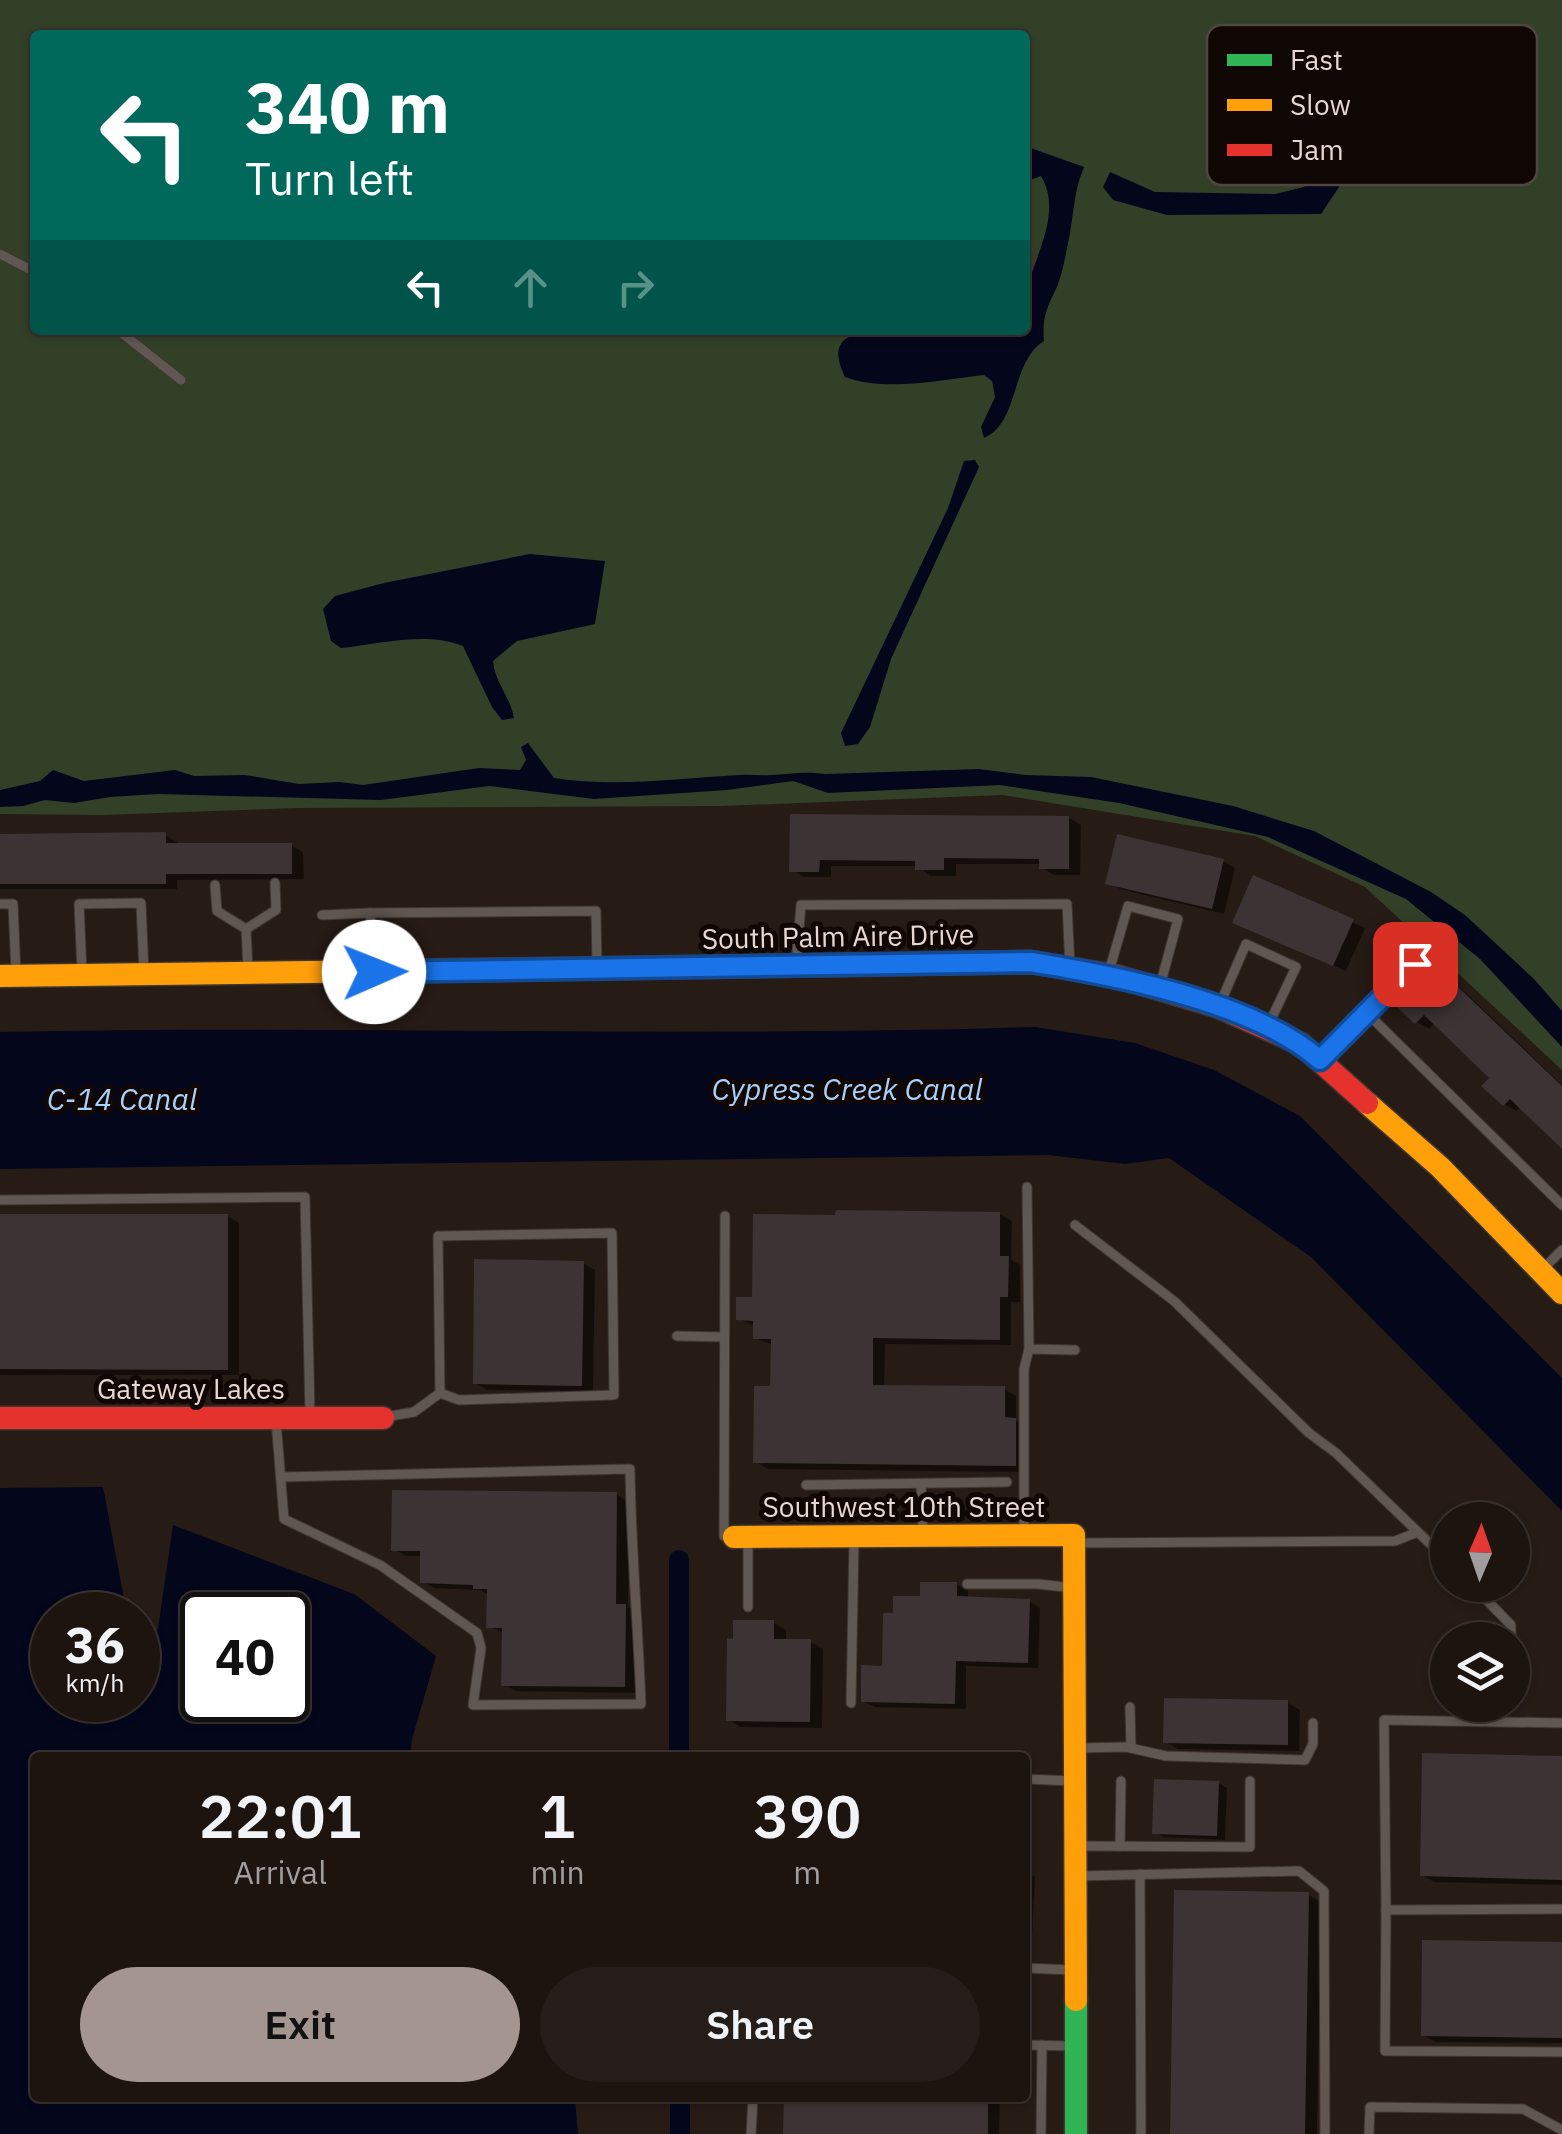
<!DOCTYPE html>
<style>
body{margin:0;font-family:"IBM Plex Sans",sans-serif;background:#251d19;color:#f1f3f6;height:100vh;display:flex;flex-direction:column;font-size:38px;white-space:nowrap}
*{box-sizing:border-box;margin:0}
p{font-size:32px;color:#a09e9f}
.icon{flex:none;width:55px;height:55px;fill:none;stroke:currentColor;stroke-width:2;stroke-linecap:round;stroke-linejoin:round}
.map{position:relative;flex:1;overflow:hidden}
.drawer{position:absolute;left:30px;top:1752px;width:1000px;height:350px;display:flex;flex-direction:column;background:#1d1410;border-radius:10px;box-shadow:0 2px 8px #0004,0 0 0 2px #3b3330}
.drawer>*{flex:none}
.top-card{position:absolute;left:30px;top:30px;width:1000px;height:305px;border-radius:10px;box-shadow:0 2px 8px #0004,0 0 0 2px #3b3330;background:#00695c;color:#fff;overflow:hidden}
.needle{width:65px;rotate:2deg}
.buttons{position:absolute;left:1430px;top:1502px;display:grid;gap:20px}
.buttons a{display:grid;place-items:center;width:100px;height:100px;border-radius:50%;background:#1d1410;box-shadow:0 2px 8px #0004,0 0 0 2px #3b3330;font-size:50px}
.speed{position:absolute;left:30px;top:1592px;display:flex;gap:20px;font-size:50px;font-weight:700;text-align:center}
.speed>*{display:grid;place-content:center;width:130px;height:130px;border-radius:50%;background:#1d1410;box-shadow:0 2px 8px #0004,0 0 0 2px #3b3330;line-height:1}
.speed small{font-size:25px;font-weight:400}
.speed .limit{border:5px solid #111;border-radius:15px;background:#fff;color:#111}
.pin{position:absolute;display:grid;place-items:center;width:85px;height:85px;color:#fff;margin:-42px;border-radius:20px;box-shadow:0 5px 15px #0006}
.me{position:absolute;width:110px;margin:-55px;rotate:89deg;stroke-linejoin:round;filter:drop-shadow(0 0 8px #0008)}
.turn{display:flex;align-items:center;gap:35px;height:210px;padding:0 50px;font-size:45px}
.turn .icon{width:130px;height:130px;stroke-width:2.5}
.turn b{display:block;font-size:70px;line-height:85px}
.lanes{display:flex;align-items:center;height:95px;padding:0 50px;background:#0003;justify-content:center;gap:50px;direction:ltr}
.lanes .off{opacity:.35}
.eta{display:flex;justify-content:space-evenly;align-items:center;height:170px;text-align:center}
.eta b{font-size:60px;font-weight:600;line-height:70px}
.primary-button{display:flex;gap:20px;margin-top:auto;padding:20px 50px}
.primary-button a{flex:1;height:115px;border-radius:60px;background:#a49590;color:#111;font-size:40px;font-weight:600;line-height:115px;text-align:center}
.primary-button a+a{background:#251d19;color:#f1f3f6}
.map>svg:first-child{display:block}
.green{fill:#324028;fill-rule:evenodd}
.water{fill:#04061c;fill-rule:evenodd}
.shadow{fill:#0007}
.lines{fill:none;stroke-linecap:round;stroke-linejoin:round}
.canal{stroke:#04061c;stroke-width:20}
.building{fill:#3d3334}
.lane-casing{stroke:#3f3531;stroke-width:11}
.fast-casing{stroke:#3f3531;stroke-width:25}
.slow-casing{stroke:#3f3531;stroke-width:25}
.jam-casing{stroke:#3f3531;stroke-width:25}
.lane{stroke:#605652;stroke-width:9}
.fast{stroke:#30b455;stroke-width:22}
.slow{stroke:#ff9f0a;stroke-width:22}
.jam{stroke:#e5322d;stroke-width:22}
.route-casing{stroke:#114b97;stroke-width:25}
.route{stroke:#1a73e8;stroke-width:18}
.labels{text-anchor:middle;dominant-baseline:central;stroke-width:10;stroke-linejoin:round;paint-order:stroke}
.street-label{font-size:28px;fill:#e8d7d1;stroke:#100604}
.water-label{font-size:30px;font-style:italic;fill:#a7d0fd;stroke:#100604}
.key{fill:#100604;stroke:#514542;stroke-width:2.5}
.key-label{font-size:28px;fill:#e8d7d1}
</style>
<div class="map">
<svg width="1562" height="2134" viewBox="0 0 1562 2134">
<rect width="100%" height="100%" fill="#271b16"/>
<path class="green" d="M0,0H1562V1070L1365,887L1255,836L1002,795L721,806L297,808L103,815L0,814ZM35,35H1025V330H35Z"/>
<g class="water">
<path d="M1344,139L1357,141L1361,154L1321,214L1167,215L1113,200L1103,187L1110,172L1155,192L1275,194L1304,187Z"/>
<path d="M1025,146L1084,167C1073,192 1074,217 1068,243C1065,258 1062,276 1056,289C1046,309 1042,319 1044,341C1010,362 1020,423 984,438L981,427L995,397L992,381L984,375C941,380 886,392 845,377C831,347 839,336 871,330H1025C1025,320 1024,308 1025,298C1032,259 1064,214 1041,176L1025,182Z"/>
<path d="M975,460L979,467L891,659L870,727L858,744L845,746L841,733L948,508L964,461Z"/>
<path d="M530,554L605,561L595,624L517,641L493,661C495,683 510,696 514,718L502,720L492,707L463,646C426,631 379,644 341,648L331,641L323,609L335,596L384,583Z"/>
<path d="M528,743L554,778C616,788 678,778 740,775C750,774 761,776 771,775C791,774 805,771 825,774L979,769L1025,775L1091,777L1233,806L1314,831L1431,892L1465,915L1533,978L1562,1011V1047L1480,959L1406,899L1268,837L1119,803L1000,785L828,793L793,781L727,790L594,799L489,786L381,800L158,794L110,797L74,803L45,800L23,806L0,807V790L40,781L53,770L84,781L175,770L194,776L245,775L299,784L340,782L363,785L479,768L520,770L526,760L521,747Z"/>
<path d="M1035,1027L1135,1043L1214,1070L1300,1116L1562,1378V1511L1311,1257L1169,1158L1125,1164L1049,1155L0,1169V1032C345,1025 690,1038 1035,1027Z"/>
<path d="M103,1487L127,1615H52V1700H138V1643L158,1629L173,1525L354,1594L436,1656L412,1739L410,1757L35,1758V2098H575L578,2134H0V1488ZM288,1615V1700H202V1615Z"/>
</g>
<g class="shadow">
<path d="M792,816L1069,818L1081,825L1080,875H1054L1042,868V864H956V876H930L918,866H831V877H804L792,870Z"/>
<path d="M165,835L177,842V846L291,845L303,852L304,879L177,880V889H0V836Z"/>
<path d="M1223,861L1235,868L1224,914L1120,889L1108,882Z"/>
<path d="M1254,878L1365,928L1346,971L1247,928Z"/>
<path d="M1434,967L1446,974L1562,1085V1146L1521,1107L1516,1111L1504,1104L1493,1078L1435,1022L1429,1029L1417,1022Z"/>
<path d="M999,1214L1012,1221L1011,1260L1020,1265V1302H1011V1345L885,1344L884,1388L1004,1389L1016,1396V1421L1027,1427V1472L768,1469L756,1462L773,1389V1345L755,1338V1326L738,1319L755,1300Z"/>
<path d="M0,1216H227L239,1223V1375H0Z"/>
<path d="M583,1263L595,1270L593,1391L487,1390L475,1383Z"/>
<path d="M617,1495L629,1502L628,1607L638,1613L637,1693L516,1691L503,1684L504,1633L489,1626V1595L480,1590L434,1588L422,1581V1556H406L394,1549Z"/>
<path d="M957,1585L968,1591V1599L1029,1601L1040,1608L1038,1668L966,1666V1709L875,1707L863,1701L885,1668L895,1616L923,1599Z"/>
<path d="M774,1623L786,1630V1642H811L823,1649L822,1728L741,1727L729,1720L735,1641Z"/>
<path d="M1288,1703L1300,1710L1299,1751L1178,1749L1166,1742Z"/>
<path d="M1562,1759V1885L1434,1882L1422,1875Z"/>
<path d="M1218,1783L1227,1788L1225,1840L1164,1837L1155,1832Z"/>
<path d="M1025,1872L1035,1877L1032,1936H1025Z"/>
<path d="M1309,1895L1321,1902L1317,2134H1174Z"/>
<path d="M1562,1944V2043L1436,2042L1423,2035Z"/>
<path d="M786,2098H1000L999,2134H786Z"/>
</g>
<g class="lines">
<g class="canal">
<path d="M679,1560V1758"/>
<path d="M680,2098V2134"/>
</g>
</g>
<g class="building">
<path d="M790,814L1069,816V869H1039V859L944,858V870H915V861L820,860L819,872H789Z"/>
<path d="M166,832V843H292V874H166V884H0V834Z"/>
<path d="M1117,834L1224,859L1212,909L1105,884Z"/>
<path d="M1253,875L1354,919L1333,966L1232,923Z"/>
<path d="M1433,963L1562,1086V1149L1510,1099L1503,1106L1481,1086L1489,1078L1424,1015L1415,1024L1394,1004Z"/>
<path d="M836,1210L1000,1212V1256H1009L1008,1297H1000V1340L873,1338V1385L1005,1386V1417L1016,1418V1466L753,1463L754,1386H770L771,1339H753V1321L736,1320V1297H752L753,1214L835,1215Z"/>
<path d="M0,1214H228V1370L0,1369Z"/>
<path d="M474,1259L584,1261L582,1386L473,1384Z"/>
<path d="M392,1490L617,1492L616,1604H626L625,1687L501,1686L502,1628H486L487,1589H473V1585L420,1583V1551H391Z"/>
<path d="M920,1582H957V1596L1030,1599L1028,1663L956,1661L955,1704L861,1702V1665L882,1666L883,1613H893V1596H920Z"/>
<path d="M733,1620H774V1639H811L810,1722L726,1721L727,1638L733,1639Z"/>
<path d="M1164,1698L1288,1700V1745L1163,1743Z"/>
<path d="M1422,1753L1562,1756V1880L1420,1876Z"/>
<path d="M1154,1779L1219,1781L1217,1836L1152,1834Z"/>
<path d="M1174,1890L1309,1892L1305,2134H1170Z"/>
<path d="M1422,1940L1562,1942V2038L1421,2036Z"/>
<path d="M784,2098H988V2134H783Z"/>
</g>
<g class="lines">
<defs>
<g id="lane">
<path d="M0,254L35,272"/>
<path d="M118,330L181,380"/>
<path d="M215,885L217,911L246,929L248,970"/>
<path d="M0,904H13L16,973"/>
<path d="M322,915L370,913"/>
<path d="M246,929L276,910L275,883"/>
<path d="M796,964L801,905L1067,904L1070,968"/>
<path d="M374,969L370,913L596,911L597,969"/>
<path d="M82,972L79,904L141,903L144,973"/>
<path d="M1108,975L1128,906L1178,919L1160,986"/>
<path d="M1220,1004L1246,944L1296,967L1267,1028"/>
<path d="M1367,1013L1415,964"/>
<path d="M1322,1058L1367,1013L1562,1205"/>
<path d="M1027,1187L1029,1349L1075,1350"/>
<path d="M0,1200L305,1197L310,1414"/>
<path d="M1075,1225L1174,1301L1309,1433L1336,1453L1448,1561"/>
<path d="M1543,1269L1562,1250"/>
<path d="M677,1336L724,1337"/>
<path d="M385,1417L414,1412L440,1393L438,1236L612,1233L614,1395L459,1400L440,1393"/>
<path d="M276,1421L284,1519L380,1565L477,1633L481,1648L473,1705L641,1704C638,1625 631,1547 630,1469L281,1477"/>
<path d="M806,1485L1007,1482"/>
<path d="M921,1485L923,1535"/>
<path d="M724,1536L725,1216"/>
<path d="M1024,1536V1369L1029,1349"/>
<path d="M1077,1543L1395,1541L1418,1532"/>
<path d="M967,1584H1038L1074,1588"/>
<path d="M1472,1585L1511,1625V1640"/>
<path d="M748,1607V1540"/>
<path d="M851,1703L854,1540"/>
<path d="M1130,1707L1131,1748"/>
<path d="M1078,1748L1126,1747L1166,1756L1305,1760L1313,1744V1723"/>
<path d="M1025,1779L1073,1781"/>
<path d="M1078,1846L1250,1847V1781"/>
<path d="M1120,1846L1121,1781"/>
<path d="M1140,1874L1141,2134"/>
<path d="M1079,1876L1299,1871L1324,1891L1325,2134"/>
<path d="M1562,1909L1386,1910L1385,2051L1562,2052"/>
<path d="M1386,1910L1384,1720L1562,1723"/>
<path d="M1025,1968L1072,1970"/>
<path d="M1025,2045L1074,2046"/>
<path d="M751,2134L753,2098"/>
<path d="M1041,2134L1042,2045"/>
<path d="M1369,2134L1370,2107L1523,2109L1562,2130"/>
</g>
<path id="fast" d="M1076,2000V2134"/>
<g id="slow">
<path d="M0,976L845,965"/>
<path d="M1367,1103L1440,1167L1562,1293"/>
<path d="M734,1537L1074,1535L1076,2000"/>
</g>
<g id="jam">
<path d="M845,965L1031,962L1116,976L1219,1007L1301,1044L1367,1103"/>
<path d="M0,1418H383"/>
</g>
</defs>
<use href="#lane" class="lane-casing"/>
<use href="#fast" class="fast-casing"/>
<use href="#slow" class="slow-casing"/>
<use href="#jam" class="jam-casing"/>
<use href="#lane" class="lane"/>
<use href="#fast" class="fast"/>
<use href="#slow" class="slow"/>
<use href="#jam" class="jam"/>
</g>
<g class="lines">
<defs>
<path id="route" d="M374,972L1031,962C1117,976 1254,1002 1320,1060L1415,964"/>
</defs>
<use href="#route" class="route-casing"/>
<use href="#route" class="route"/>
</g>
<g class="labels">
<g class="street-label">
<text transform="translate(838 936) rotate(-1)">South Palm Aire Drive</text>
<text x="191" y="1388">Gateway Lakes</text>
<text x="904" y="1506">Southwest 10th Street</text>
</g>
<g class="water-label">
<text x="847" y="1088">Cypress Creek Canal</text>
<text x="122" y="1098">C-14 Canal</text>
</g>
</g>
<rect x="1207" y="25" width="330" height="160" rx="15" class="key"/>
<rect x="1227" y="54" width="45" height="12" fill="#30b455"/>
<rect x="1227" y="99" width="45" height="12" fill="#ff9f0a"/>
<rect x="1227" y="144" width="45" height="12" fill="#e5322d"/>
<g class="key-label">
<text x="1290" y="70">Fast</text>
<text x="1290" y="115">Slow</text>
<text x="1290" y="160">Jam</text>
</g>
</svg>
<div class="buttons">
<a><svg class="needle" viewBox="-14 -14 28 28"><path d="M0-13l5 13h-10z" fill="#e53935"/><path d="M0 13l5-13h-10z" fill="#a09e9f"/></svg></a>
<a><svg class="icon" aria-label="layers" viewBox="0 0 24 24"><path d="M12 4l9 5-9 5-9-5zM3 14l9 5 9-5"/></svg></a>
</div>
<div class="speed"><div>36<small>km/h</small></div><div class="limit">40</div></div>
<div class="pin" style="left:1415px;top:964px;background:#d93025"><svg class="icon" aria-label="arrive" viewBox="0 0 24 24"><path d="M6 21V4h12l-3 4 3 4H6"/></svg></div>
<svg class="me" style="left:374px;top:972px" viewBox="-20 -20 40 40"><circle r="19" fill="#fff"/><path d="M0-13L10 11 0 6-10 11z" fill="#1a73e8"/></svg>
<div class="top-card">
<div class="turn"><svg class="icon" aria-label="left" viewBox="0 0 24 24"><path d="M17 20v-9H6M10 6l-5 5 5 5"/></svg><div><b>340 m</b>Turn left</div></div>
<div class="lanes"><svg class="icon" aria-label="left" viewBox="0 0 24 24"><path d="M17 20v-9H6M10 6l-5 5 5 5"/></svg><svg class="icon off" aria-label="ahead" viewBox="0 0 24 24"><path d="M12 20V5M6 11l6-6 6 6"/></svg><svg class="icon off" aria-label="right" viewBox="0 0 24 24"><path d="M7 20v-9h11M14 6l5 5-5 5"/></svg></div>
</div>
<section class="drawer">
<div class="eta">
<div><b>22:01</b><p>Arrival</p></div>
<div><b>1</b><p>min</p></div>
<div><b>390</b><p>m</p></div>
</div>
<div class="primary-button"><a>Exit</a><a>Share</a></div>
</section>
</div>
